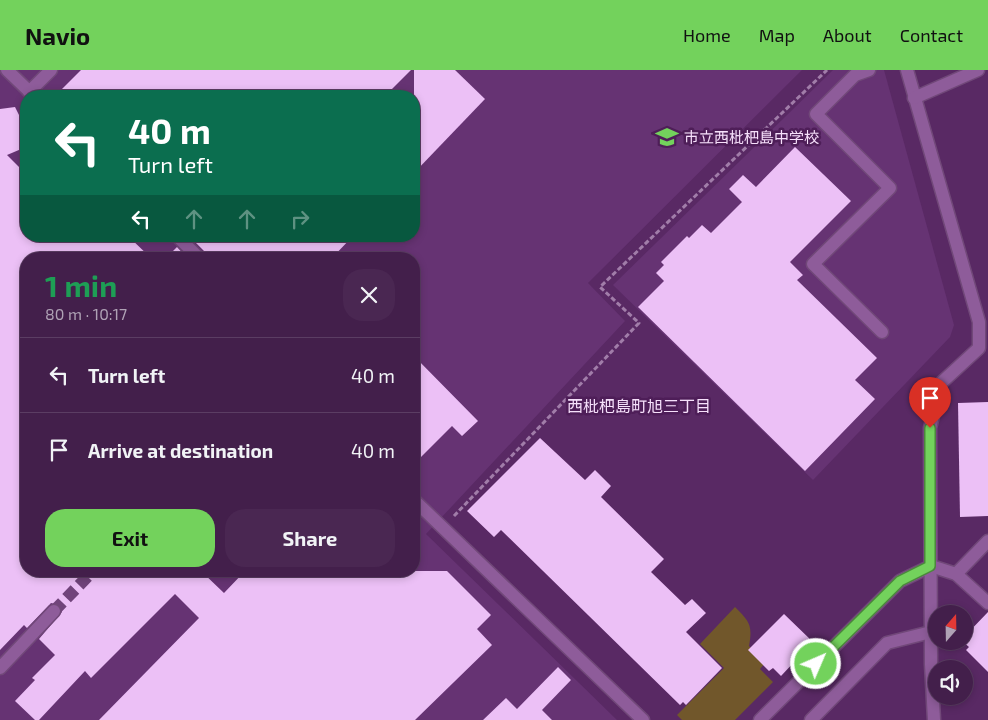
<!DOCTYPE html>
<meta charset="utf-8">
<style>
body{margin:0;font-family:"Exo 2","Noto Sans JP",sans-serif;background:#4a2752;color:#f1f3f6;height:100vh;display:flex;flex-direction:column;font-size:19px;white-space:nowrap}
*{box-sizing:border-box;margin:0}
p{font-size:16px;color:#afa2b5}
.icon{flex:none;width:28px;height:28px;fill:none;stroke:currentColor;stroke-width:2;stroke-linecap:round;stroke-linejoin:round}
.map{position:relative;flex:1;overflow:hidden}
.details{position:absolute;left:20px;top:182px;width:400px;height:325px;display:flex;flex-direction:column;background:#431f4b;border-radius:20px;box-shadow:0 2px 8px #0003,0 0 0 1px #5b3d63}
.details>*{flex:none}
.banner{position:absolute;left:20px;top:20px;width:400px;height:152px;border-radius:20px;box-shadow:0 2px 8px #0003,0 0 0 1px #5b3d63;background:#0b6e4f;color:#fff;overflow:hidden}
.needle{width:32px;rotate:20deg}
.buttons{position:absolute;left:928px;top:535px;display:grid;gap:10px}
.buttons a{display:grid;place-items:center;width:45px;height:45px;border-radius:50%;background:#431f4b;box-shadow:0 2px 8px #0003,0 0 0 1px #5b3d63;font-size:25px}
.pin{position:absolute;display:grid;place-items:center;width:42px;height:42px;color:#fff;margin:-51px -21px;border-radius:50% 50% 50% 0;rotate:-45deg;box-shadow:0 0 5px #0007}
.pin .icon{rotate:45deg}
.me{position:absolute;width:55px;margin:-28px;rotate:45deg;stroke-linejoin:round;filter:drop-shadow(0 0 4px #0008)}
.turn{display:flex;align-items:center;gap:18px;height:105px;padding:0 25px;font-size:22px}
.turn .icon{width:65px;height:65px;stroke-width:2.5}
.turn b{display:block;font-size:35px;line-height:42px}
.lanes{display:flex;align-items:center;height:48px;padding:0 25px;background:#0003;justify-content:center;gap:25px;direction:ltr}
.lanes .off{opacity:.35}
.round{display:grid;place-items:center;flex:none;width:52px;height:52px;border-radius:20px;background:#4a2752}
.head{display:flex;align-items:center;justify-content:space-between;height:85px;padding:0 25px}
h1{font-size:30px;font-weight:700;line-height:38px;color:#1e9e55}
.cta{display:flex;gap:10px;margin-top:auto;padding:10px 25px}
.cta a{flex:1;height:58px;border-radius:20px;background:#73d25c;color:#111;font-size:20px;font-weight:700;line-height:58px;text-align:center}
.cta a+a{background:#4a2752;color:#f1f3f6}
ul{padding:0;list-style:none}
li{display:flex;align-items:center;gap:15px;height:75px;padding:0 25px;border-top:1px solid #5b3d63}
li div{flex:1}
li b{display:block;font-size:19px}
li em{font-style:normal}
header{display:flex;align-items:center;gap:30px;box-sizing:border-box;height:70px;padding:0 25px;background:#73d25c;color:#111}
header strong{font-size:24px}
nav{display:flex;gap:28px;margin-inline-start:auto;font-size:18px}
.map>svg:first-child{display:block}
.built{fill:#663373;fill-rule:evenodd}
.green{fill:#71572b}
.building{fill:#ecc0f6}
.lines{fill:none;stroke-linecap:round;stroke-linejoin:round}
.minor-tunnel{stroke:#71447b;stroke-width:12;stroke-dasharray:12 6;stroke-linecap:butt}
.minor-casing{stroke:#714879;stroke-width:15}
.path{stroke:#a17da9;stroke-width:3;stroke-dasharray:5 2.5;stroke-linecap:butt}
.minor{stroke:#8e5c9a;stroke-width:12}
.route-casing{stroke:#4b883c;stroke-width:12}
.route{stroke:#73d25c;stroke-width:9}
.labels{text-anchor:middle;dominant-baseline:central;stroke-width:5;stroke-linejoin:round;paint-order:stroke}
.poi-label{font-size:15px;fill:#f6e0fb;stroke:#4e1e58;text-anchor:start}
.neighbourhood-label{font-size:16px;fill:#f6e0fb;stroke:#4e1e58}
</style>
<header>
<strong>Navio</strong>
<nav><a>Home</a><a>Map</a><a>About</a><a>Contact</a></nav>
</header>
<div class="map">
<svg width="988" height="650" viewBox="0 0 988 650">
<rect width="100%" height="100%" fill="#592964"/>
<g class="built">
<path d="M0,0H802L588,213L625,251L426,464L617,650H0ZM26,26H414V166H26ZM26,189H414V501H26Z"/>
<path d="M833,0H884L954,255L950,267L813,410L613,215Z"/>
</g>
<path class="green" d="M735,537C749,551 753,555 749,576L765,593L760,599L773,612L735,650H682L677,645L724,598L700,574Z"/>
<g class="building">
<path d="M81,0H411L385,26H55Z"/>
<path d="M414,0H455L485,29L414,103Z"/>
<path d="M15,37L26,59V77L7,85L26,104V166H128L152,189H26V501H201L224,523L245,501H447L491,545L477,559L492,575L415,650H99L199,548L175,524L91,608L85,601L39,650H35L15,631L35,610L32,608L55,585L39,569L62,542L59,535L51,533L27,558L24,555L0,580V39Z"/>
<path d="M795,77L851,131L790,192L803,205L797,210L877,288L855,310L875,329L805,401L638,237L664,211L656,203L664,195L661,192L687,166L689,168L702,155L711,163L742,132L729,119L743,105L756,117Z"/>
<path d="M189,166H353L331,189H208L206,183Z"/>
<path d="M177,177L188,189H165Z"/>
<path d="M414,286L478,351L462,366L452,356L414,394Z"/>
<path d="M988,332V446L960,447L958,333Z"/>
<path d="M540,368L585,410L595,400L611,416L601,427L664,489L651,502L685,535L692,529L706,543L686,562L722,598L686,635L683,632L680,635L501,460L494,467L467,441Z"/>
<path d="M988,542V602L966,580L969,577L962,571H964V567Z"/>
<path d="M784,544L813,572L781,606L773,598L769,601L748,580Z"/>
<path d="M558,597L571,610L542,640L552,650H483L506,628L517,639Z"/>
</g>
<g class="lines">
<path class="minor-tunnel" d="M54,541L93,501"/>
<defs>
<g id="minor">
<path d="M7,0L34,26"/>
<path d="M869,0L855,5L816,44L890,118L813,194L882,262"/>
<path d="M907,0L979,252V278L941,313L930,358L931,594L934,650"/>
<path d="M29,22L51,0"/>
<path d="M914,28L978,0"/>
<path d="M177,166L200,189"/>
<path d="M414,430L643,650"/>
<path d="M956,504L988,471"/>
<path d="M0,598L54,541"/>
<path d="M760,650L900,511L931,496L956,504L988,533"/>
<path d="M811,650L887,573L931,562"/>
</g>
</defs>
<use href="#minor" class="minor-casing"/>
<path class="path" d="M454,446L639,253L600,217L827,0"/>
<use href="#minor" class="minor"/>
</g>
<g class="lines">
<defs>
<path id="route" d="M816,594L900,511L930,496V358"/>
</defs>
<use href="#route" class="route-casing"/>
<use href="#route" class="route"/>
</g>
<defs>
<symbol id="school-bare" viewBox="-9 -9 18 18"><path d="M0-5L7-2L0 1L-7-2ZM-4 1L0 2.5L4 1V4Q0 6-4 4Z" fill="#73d25c" stroke="#4e1e58" stroke-width="2.5" paint-order="stroke"/></symbol>
</defs>
<g fill-rule="evenodd">
<use href="#school-bare" x="651" y="51" width="32" height="32"/>
</g>
<g class="labels">
<g class="poi-label">
<text x="684" y="67">市立西枇杷島中学校</text>
</g>
<g class="neighbourhood-label">
<text x="639" y="335">西枇杷島町旭三丁目</text>
</g>
</g>
</svg>
<div class="buttons">
<a><svg class="needle" viewBox="-14 -14 28 28"><path d="M0-13l5 13h-10z" fill="#e53935"/><path d="M0 13l5-13h-10z" fill="#afa2b5"/></svg></a>
<a><svg class="icon" aria-label="sound" viewBox="0 0 24 24"><path d="M4 9h4l5-4v14l-5-4H4zM17 9q2 3 0 6"/></svg></a>
</div>
<div class="pin" style="left:930px;top:358px;background:#d93025"><svg class="icon" aria-label="arrive" viewBox="0 0 24 24"><path d="M6 21V4h12l-3 4 3 4H6"/></svg></div>
<svg class="me" style="left:816px;top:594px" viewBox="-20 -20 40 40"><circle r="17" fill="#73d25c" stroke="#fff" stroke-width="3"/><path d="M0-11L8 9 0 5-8 9z" fill="#fff"/></svg>
<div class="banner">
<div class="turn"><svg class="icon" aria-label="left" viewBox="0 0 24 24"><path d="M17 20v-9H6M10 6l-5 5 5 5"/></svg><div><b>40 m</b>Turn left</div></div>
<div class="lanes"><svg class="icon" aria-label="left" viewBox="0 0 24 24"><path d="M17 20v-9H6M10 6l-5 5 5 5"/></svg><svg class="icon off" aria-label="ahead" viewBox="0 0 24 24"><path d="M12 20V5M6 11l6-6 6 6"/></svg><svg class="icon off" aria-label="ahead" viewBox="0 0 24 24"><path d="M12 20V5M6 11l6-6 6 6"/></svg><svg class="icon off" aria-label="right" viewBox="0 0 24 24"><path d="M7 20v-9h11M14 6l5 5-5 5"/></svg></div>
</div>
<section class="details">
<div class="head"><div><h1>1 min</h1><p>80 m · 10:17</p></div><a class="round"><svg class="icon" aria-label="close" viewBox="0 0 24 24"><path d="M6 6l12 12M18 6L6 18"/></svg></a></div>
<ul>
<li><svg class="icon" aria-label="left" viewBox="0 0 24 24"><path d="M17 20v-9H6M10 6l-5 5 5 5"/></svg><div><b>Turn left</b></div><em>40 m</em></li>
<li><svg class="icon" aria-label="arrive" viewBox="0 0 24 24"><path d="M6 21V4h12l-3 4 3 4H6"/></svg><div><b>Arrive at destination</b></div><em>40 m</em></li>
</ul>
<div class="cta"><a>Exit</a><a>Share</a></div>
</section>
</div>
